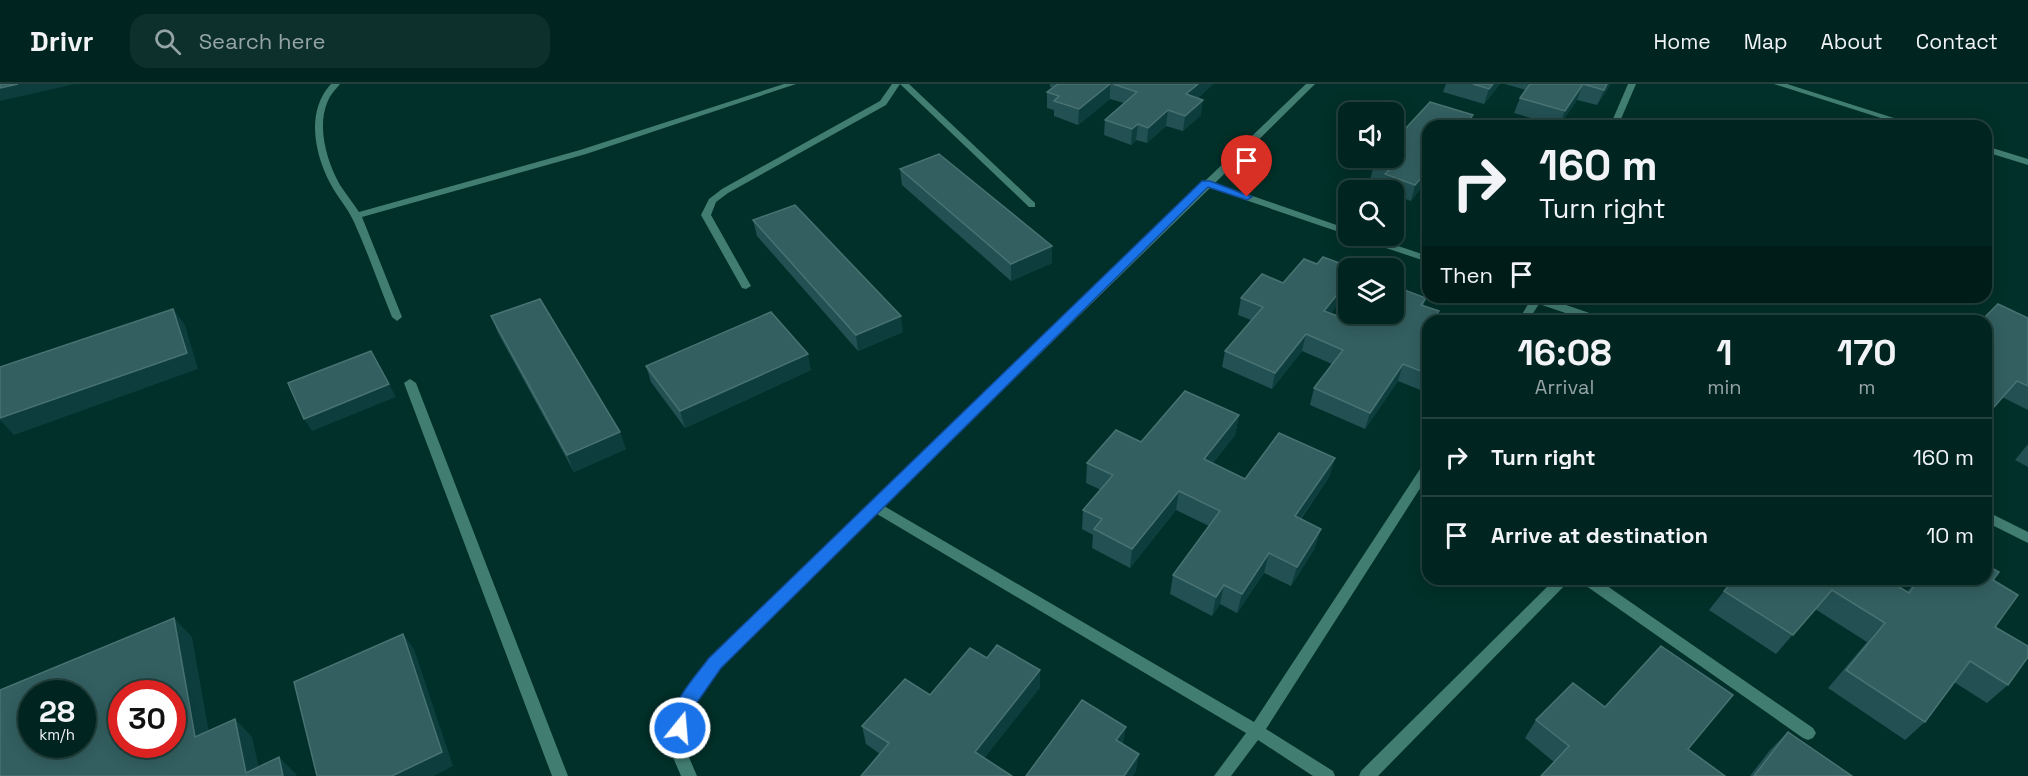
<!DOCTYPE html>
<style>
body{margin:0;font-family:"Space Grotesk",sans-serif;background:#0e302c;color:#f1f3f6;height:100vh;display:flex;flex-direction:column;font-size:22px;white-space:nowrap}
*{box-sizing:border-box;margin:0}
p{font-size:20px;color:#95a4a4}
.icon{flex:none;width:33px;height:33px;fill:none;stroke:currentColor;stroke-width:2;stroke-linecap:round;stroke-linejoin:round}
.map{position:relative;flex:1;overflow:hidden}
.panel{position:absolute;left:1422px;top:231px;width:570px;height:270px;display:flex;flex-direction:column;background:#00241f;border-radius:18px;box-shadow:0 3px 15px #0003,0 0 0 2px #22413d}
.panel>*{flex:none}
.banner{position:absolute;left:1422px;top:36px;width:570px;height:183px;border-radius:18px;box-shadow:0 3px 15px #0003,0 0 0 2px #22413d;background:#00241f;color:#f1f3f6;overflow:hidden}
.fabs{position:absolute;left:1338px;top:18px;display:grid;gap:12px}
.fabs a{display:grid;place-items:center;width:66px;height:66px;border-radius:12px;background:#00241f;box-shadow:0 3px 15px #0003,0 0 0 2px #22413d;font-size:30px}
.speed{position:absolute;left:18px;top:596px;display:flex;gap:12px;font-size:30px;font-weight:700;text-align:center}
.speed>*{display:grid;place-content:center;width:78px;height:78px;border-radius:50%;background:#00241f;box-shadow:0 3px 15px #0003,0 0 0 2px #22413d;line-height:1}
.speed small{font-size:15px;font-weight:400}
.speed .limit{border:9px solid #d22;background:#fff;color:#111}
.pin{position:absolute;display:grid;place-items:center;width:51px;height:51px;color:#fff;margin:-62px -26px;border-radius:50% 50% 50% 0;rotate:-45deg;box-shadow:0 0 6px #0007}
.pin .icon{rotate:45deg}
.me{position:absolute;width:66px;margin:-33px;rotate:17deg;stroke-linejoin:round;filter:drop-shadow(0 0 4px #0008)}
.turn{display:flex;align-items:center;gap:21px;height:126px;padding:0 18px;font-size:27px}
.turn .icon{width:78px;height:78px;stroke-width:2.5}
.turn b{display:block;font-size:42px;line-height:51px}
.then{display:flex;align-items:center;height:57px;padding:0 18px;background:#0003;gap:12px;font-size:22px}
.eta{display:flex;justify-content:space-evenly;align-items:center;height:102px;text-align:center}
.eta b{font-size:36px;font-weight:800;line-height:42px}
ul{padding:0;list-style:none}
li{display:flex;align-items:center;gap:18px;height:78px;padding:0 18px;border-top:2px solid #22413d}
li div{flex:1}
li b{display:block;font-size:22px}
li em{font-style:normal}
header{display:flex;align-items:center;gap:36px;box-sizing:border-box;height:84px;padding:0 30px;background:#00241f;border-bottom:2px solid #22413d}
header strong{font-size:28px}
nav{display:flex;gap:33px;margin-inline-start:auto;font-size:21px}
.search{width:420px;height:54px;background:#0e302c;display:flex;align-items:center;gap:15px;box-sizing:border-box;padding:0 21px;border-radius:18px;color:#95a4a4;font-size:22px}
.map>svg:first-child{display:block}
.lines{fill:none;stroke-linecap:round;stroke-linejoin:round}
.lane{fill:#427d72;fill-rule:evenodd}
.street{fill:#427d72;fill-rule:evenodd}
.wall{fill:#225053}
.shaded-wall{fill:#0d3d3c}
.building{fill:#335f60;stroke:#497272;stroke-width:1.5;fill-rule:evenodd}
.route{fill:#1a73e8;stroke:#114b97;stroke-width:1.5}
</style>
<header>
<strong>Drivr</strong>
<div class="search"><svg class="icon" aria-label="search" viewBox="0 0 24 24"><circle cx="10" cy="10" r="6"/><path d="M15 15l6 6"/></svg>Search here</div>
<nav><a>Home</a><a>Map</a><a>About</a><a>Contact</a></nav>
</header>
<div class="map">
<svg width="2028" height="692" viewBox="0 0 2028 692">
<rect width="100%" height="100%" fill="#003029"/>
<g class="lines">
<path class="lane" d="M410,295L416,299L568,692H552L404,299Z"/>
<g class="street">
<path d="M331,0H340C335,6 330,11 327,19C317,44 327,78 340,101C346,110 353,119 359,128L580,66L784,0H796L586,70L362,133L402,233L397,237L392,233C379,201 368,169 354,138C348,124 337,113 330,99C314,68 306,27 331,0Z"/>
<path d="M892,0H909L1035,119V123H1029L900,0L886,21L728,109L716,118L711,131L751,202L746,205L742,204L701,131L709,115L722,105L880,17Z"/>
<path d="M1306,0H1315L1215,99L1348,145V151L1210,104L884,422L1254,638L1424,379L1428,377V392L1266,645L1333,687L1335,692H1313L1258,656L1231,692H1214L1246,649L877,430L720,583L690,627L685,664L697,692H681L669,664L676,625L710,575L1202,100L1203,97L1206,96Z"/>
<path d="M1628,0H1636L1618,42H1610Z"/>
<path d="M1774,0H1787L1919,42H1906Z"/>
<path d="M1986,62L2028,75V81L1986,68Z"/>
<path d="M1355,152H1368L1428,172V178L1356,154Z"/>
<path d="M1526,213H1543L1604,234L1605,237H1589L1539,220L1528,237H1518L1530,217Z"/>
<path d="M1986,427L2028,448V459L1986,438Z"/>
<path d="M1555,495H1571L1378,692H1359L1361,687Z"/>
<path d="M1580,495H1597L1813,644L1816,649L1813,654L1808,656L1803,654L1582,499Z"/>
</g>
</g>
<g class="wall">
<path d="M1050,0H1213L1198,14L1201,31L1183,47L1166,42L1147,59L1136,56L1131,61L1104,51L1105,36L1124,19L1110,15L1078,41L1054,32V26L1047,24V8L1053,4L1050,3Z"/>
<path d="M1446,0H1500L1484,20L1443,8Z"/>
<path d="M1505,0H1610L1607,6L1597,21L1577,16L1559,42L1514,29L1520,14L1526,6Z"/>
<path d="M1473,31L1470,42H1428V95L1411,117L1394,111V106H1381L1382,101L1370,96L1374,81L1378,76L1370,74H1394L1405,45Z"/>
<path d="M900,85L1052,162V179L1011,197L902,101Z"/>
<path d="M753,136L903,248L858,267L757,152Z"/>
<path d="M1317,180L1348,184V207L1331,229L1362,241L1426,214L1423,222L1439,227L1435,237H1428L1426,254L1428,255V300L1423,307L1398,297L1365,345L1310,321L1314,304L1332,280L1302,267L1272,305L1222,283L1225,267L1251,236L1238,231L1241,214L1283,199Z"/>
<path d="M491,232L626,365L574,388L498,249Z"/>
<path d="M2028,234V326L2002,313Z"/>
<path d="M646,282L811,286L685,344L651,298Z"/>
<path d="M1239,331L1235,351L1213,379L1245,395L1335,374L1329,393L1301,435L1315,464L1291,502L1264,489L1237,529L1220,520L1212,532L1170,510L1173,491L1209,442L1176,426L1130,484L1092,464L1093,451L1082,445L1083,426L1101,406L1086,399L1087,379L1141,358Z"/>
<path d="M2028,360V383L2015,376Z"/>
<path d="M1735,495L1907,508L1917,495H1986L1993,496L1995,543L2008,601L1987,619L1954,598L1925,638L1905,656L1828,604L1867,558L1815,525L1776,570L1709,526L1724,507Z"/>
<path d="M987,574L1040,586V604L880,670L866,660L862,642L930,611Z"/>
<path d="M1605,623L1688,665L1554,678L1525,654L1536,636Z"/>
<path d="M1788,648L1852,692H1750L1770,666Z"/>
</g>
<g class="shaded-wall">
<path d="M18,0H75L0,17V4Z"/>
<path d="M1110,0V15L1078,41L1079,25Z"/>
<path d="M1198,0H1213L1184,26L1186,10Z"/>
<path d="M1493,0H1500L1484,20L1489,5Z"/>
<path d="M1583,0L1577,16L1559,42L1565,27Z"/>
<path d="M1607,0H1610L1607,6L1597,21L1604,6Z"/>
<path d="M1203,16L1201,31L1183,47L1185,32Z"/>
<path d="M1168,26L1166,42L1147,59L1148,44Z"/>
<path d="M1473,31L1470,42H1464Z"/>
<path d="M1138,40L1136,56L1131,61L1132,45Z"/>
<path d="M1428,86V95L1411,117L1415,101Z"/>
<path d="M1052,162V179L1011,197V180Z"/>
<path d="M1348,197V207L1320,243L1324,227Z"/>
<path d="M173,225L185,241L198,285L14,351L0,336V334Z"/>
<path d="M901,232L903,248L858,267L856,251Z"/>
<path d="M1428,243V251L1416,269L1422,253Z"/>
<path d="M1306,250L1302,267L1272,305L1275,289Z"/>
<path d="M371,267L396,313L312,347L304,335Z"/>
<path d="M808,270L811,286L685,344L680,327Z"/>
<path d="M1403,280L1398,297L1365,345L1370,329Z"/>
<path d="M1428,294V300L1423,307Z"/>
<path d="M1239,331L1235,351L1201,395L1204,375Z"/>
<path d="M620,348L626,365L574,388L567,371Z"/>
<path d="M1335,374L1329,393L1289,451L1295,432Z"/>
<path d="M1179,407L1176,426L1130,484L1132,465Z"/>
<path d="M1321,445L1315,464L1291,502L1297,483Z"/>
<path d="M1269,469L1264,489L1237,529L1242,510Z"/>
<path d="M1224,501L1220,520L1212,532L1216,513Z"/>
<path d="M174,534L192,553L213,671L195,653Z"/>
<path d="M403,550L414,565L453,682L434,692H392Z"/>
<path d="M1040,586V604L976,685L975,668Z"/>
<path d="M235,635L252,653L261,692L246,689Z"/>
<path d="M1126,643L1123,660L1116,656Z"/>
<path d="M1139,670L1136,687L1133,692H1124Z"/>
<path d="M279,673L296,690L297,692H283Z"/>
</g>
<g class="building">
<path d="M0,0H18L0,4Z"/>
<path d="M1058,0H1110L1079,25L1054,17L1059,12L1047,8Z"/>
<path d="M1113,0H1198L1186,10L1203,16L1185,32L1168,26L1148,44L1138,40L1132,45L1105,36L1137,8Z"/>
<path d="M1473,0H1493L1489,5Z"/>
<path d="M1530,0H1607L1604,6L1583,0L1565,27L1520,14Z"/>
<path d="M1430,18L1473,31L1464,42H1428V86L1415,101L1385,90L1389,86L1374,81L1381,74H1394V41L1405,45Z"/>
<path d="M939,70L1052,162L1011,180L900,85Z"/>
<path d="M795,121L901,232L856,251L753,136Z"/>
<path d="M1323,173L1353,184H1348V197L1324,227L1362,241L1371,230H1394V202L1426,214L1421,221L1439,227L1432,237H1428V243L1422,253L1428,255V290L1403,280L1370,329L1314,304L1343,266L1306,250L1275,289L1225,267L1263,223L1241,214L1262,190L1283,199L1304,175L1317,180Z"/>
<path d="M540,215L620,348L567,371L491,232Z"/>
<path d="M1998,220L2028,234V302L2017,297L1986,332V237H1981Z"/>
<path d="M173,225L187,269L0,334V283Z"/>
<path d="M771,228L808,270L680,327L646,282Z"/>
<path d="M371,267L389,300L304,335L288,299Z"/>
<path d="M1185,307L1239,331L1204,375L1245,395L1279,349L1335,374L1295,432L1321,445L1297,483L1269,469L1242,510L1224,501L1216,513L1173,491L1220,427L1179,407L1132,465L1094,445L1102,435L1083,426L1113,391L1087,379L1116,346L1141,358Z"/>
<path d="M1986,481L1999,488L1993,496L2018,511L1995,543L2028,562V573L2008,601L1970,577L1925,638L1846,586L1885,539L1832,506L1793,551L1724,507L1735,495H1886L1909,509L1920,495H1986Z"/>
<path d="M174,534L195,653L235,635L246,689L279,673L283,692H0V606ZM32,609H82V660H32ZM122,609H172V660H122Z"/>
<path d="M403,550L442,668L392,692H317L294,598Z"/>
<path d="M997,561L1040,586L975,668L1012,692H861L889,659L862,642L905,595L930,611L970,564L987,574Z"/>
<path d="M1661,562L1733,611L1688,665L1725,692H1541L1569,662L1536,636L1573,599L1605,623Z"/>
<path d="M1082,616L1126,643L1116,656L1139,670L1124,692H1026Z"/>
<path d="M1788,648L1852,692H1754Z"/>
</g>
<path class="route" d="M1202,97H1210L1252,113L1247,116L1208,103L721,584L691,627L686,650L680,652L674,650C663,625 696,592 709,574Z"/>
</svg>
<div class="fabs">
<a><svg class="icon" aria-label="sound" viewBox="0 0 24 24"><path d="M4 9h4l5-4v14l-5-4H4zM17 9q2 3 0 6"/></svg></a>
<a><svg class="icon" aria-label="search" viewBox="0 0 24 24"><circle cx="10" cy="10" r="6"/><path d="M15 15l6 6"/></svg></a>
<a><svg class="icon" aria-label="layers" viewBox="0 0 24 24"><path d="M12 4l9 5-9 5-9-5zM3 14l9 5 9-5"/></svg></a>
</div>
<div class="speed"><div>28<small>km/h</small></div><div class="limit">30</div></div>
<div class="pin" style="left:1247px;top:113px;background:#d93025"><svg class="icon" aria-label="arrive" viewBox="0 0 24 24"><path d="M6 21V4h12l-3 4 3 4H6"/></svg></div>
<svg class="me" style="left:680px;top:644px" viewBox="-20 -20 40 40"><circle r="17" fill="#1a73e8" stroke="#fff" stroke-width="3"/><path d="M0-11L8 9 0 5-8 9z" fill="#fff"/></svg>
<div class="banner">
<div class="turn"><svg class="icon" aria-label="right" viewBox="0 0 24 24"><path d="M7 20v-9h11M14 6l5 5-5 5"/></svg><div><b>160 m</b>Turn right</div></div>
<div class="then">Then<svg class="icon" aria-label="arrive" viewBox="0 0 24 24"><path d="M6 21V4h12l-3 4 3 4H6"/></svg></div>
</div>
<section class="panel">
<div class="eta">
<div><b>16:08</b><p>Arrival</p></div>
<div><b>1</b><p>min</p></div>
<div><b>170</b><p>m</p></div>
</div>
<ul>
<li><svg class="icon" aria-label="right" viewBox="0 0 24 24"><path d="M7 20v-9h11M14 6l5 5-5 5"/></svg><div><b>Turn right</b></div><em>160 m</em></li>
<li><svg class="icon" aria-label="arrive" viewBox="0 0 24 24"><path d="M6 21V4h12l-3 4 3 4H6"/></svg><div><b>Arrive at destination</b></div><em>10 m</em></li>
</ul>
</section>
</div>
